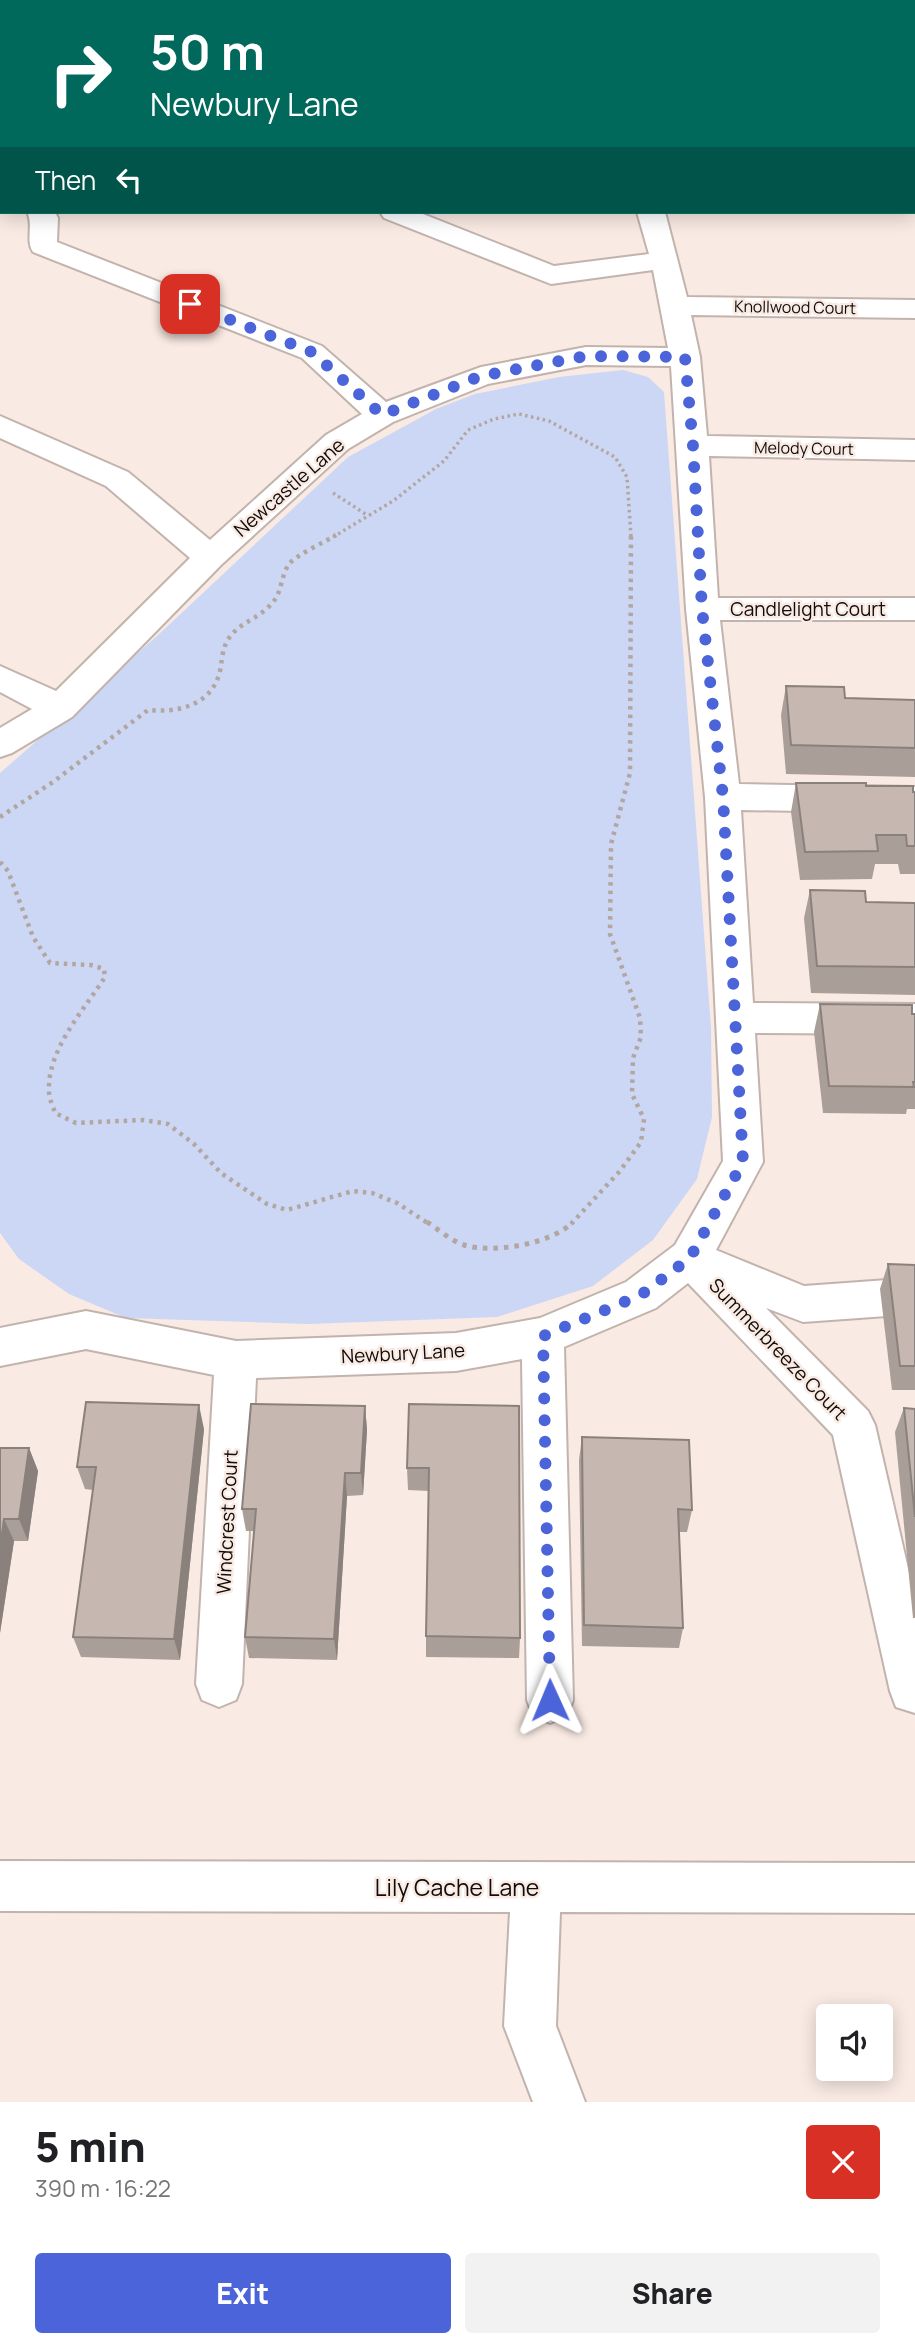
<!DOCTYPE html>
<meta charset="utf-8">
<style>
body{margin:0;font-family:Manrope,sans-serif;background:#f2f2f2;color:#202124;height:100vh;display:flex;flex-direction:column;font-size:26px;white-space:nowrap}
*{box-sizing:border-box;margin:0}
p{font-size:23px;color:#757577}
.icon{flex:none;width:38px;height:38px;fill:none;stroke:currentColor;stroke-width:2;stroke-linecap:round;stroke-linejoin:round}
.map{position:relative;height:2102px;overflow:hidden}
.side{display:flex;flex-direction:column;background:#fff;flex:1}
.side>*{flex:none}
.top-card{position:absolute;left:0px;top:0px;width:915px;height:214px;box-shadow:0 4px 18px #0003;background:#00695c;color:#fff;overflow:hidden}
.tools{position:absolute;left:816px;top:2004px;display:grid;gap:14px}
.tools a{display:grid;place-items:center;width:77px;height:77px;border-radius:7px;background:#fff;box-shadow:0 4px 18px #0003;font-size:35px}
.pin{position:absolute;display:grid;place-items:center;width:60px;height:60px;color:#fff;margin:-30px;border-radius:14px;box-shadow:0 4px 10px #0006}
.me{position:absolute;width:77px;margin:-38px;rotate:359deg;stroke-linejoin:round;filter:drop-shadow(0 0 5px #0008)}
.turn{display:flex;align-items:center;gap:24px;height:147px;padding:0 35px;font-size:32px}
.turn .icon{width:91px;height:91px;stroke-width:2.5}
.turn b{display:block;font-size:49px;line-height:60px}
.then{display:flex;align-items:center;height:66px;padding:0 35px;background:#0003;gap:14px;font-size:26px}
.round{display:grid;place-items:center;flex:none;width:74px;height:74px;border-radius:7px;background:#f2f2f2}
.summary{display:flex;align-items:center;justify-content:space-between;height:119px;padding:0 35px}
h1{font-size:42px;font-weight:800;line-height:52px}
.button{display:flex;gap:14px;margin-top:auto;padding:14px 35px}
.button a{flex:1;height:80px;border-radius:7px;background:#4b64d9;color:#fff;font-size:28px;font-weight:800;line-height:80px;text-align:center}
.button a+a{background:#f2f2f2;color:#202124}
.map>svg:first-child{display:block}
.green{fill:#ccd7f5}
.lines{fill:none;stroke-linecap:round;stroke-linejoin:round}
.minor-casing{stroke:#c2b3ad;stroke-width:4}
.path-far2{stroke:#b2a6a1;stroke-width:3.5;stroke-dasharray:2.5 3.5;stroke-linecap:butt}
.path-far1{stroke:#b2a6a1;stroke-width:4.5;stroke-dasharray:3.5 5;stroke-linecap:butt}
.path{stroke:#b2a6a1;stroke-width:5;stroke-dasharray:4.5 6;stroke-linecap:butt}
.minor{fill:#fff;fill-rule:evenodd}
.wall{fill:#aa9e98}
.shaded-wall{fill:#8b817c}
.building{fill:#c6b8b1;stroke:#8b817c;stroke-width:2}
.route{stroke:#4b64d9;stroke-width:12;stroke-dasharray:0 21.6}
.labels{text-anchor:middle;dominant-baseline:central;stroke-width:5;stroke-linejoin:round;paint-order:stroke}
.far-street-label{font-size:16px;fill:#110c0a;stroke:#f9eae3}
.street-label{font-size:19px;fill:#110c0a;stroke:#f9eae3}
.near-street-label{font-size:23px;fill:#110c0a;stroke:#f9eae3}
</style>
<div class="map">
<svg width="915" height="2102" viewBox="0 0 915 2102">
<rect width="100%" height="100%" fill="#f9eae3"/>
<path class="green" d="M623,370L648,377L664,392L711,1028L712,1117L697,1179L653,1240L593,1286L497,1317L309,1324L126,1318L69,1294L19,1259L0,1233V773L157,636L348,457L436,409L475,394L559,377Z"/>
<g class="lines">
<defs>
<g id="minor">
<path d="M272,0H298L271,2Z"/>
<path d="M402,0H426L401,2Z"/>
<path d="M2,107V123L0,124V108Z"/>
<path d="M0,194H2L0,211Z"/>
<path d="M27,212H55L58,218L57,242L322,346L386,402L481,367L586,347L668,348L653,270L551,284L384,218L380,212H418L554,266L649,254L637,212H665L687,297L915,300V318L691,315L700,357L707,436L915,440V460L709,456L718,598H915V620H720L739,784L915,787V813L741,810L753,1003L915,1004V1034L755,1033L763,1162L716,1250L804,1286L915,1278V1314L803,1322L766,1308L868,1411L875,1425L915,1599V1713L896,1707L890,1691L833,1435L688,1283L656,1308L564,1347L573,1700L567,1716L550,1723L533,1716L527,1700L522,1359L456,1371L256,1378L242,1684L236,1700L219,1707L202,1700L196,1684L214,1375L86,1349L0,1366V1328L86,1311L236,1341L456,1333L540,1318L626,1282L675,1245L723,1161L705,797L686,609L671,366L586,365L488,384L393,422L348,449L221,565L72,717L12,753L0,757V728L32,709L0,692V666L56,691L190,558L106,486L0,438V416L128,472L210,540L326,435L362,414L302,358L33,252C25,240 34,225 27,212Z"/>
<path d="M0,1861L915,1863V1913L560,1912L556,2026L585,2102H533L504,2026L510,1912L0,1911Z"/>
</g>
</defs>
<use href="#minor" class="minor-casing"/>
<g class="path-far2">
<path d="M333,493L367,515"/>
<path d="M333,537L393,501L444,461L468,430L494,419L519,414L549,421L615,457L627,477L631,537"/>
</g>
<g class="path-far1">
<path d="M0,817L53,782L148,710C179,713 212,705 220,671C223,655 222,644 234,632C246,620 264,616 276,598C282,588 282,572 290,563C298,554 325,542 336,535"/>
<path d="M0,862L8,871L33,937L50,963L91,965L104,969L105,977C84,1010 47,1050 49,1091C49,1099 53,1106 55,1113L76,1123L144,1120L168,1124L194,1144L221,1173L267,1204L287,1210L353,1191L372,1193L397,1203L429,1224"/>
<path d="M571,1224L620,1171L641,1142L644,1119L632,1094L633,1058L641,1037L640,1018L610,934L611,844L630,773L631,535"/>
</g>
<path class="path" d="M427,1222C438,1229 451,1241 464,1245C492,1254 552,1244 573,1222"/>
<use href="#minor" class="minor"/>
</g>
<g class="wall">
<path d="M786,686L845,698L915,700V777L786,774L781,715Z"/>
<path d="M796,783L866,786L915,792V874H900L898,864H875L872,879L800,880L791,812Z"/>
<path d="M810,890L866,902L915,903V995L811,993L804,918Z"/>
<path d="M820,1004L915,1014V1109H907L906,1114L823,1113L814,1032Z"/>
<path d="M888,1264L915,1265V1390H892L880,1289Z"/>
<path d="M409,1404L520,1638L519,1658L426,1657V1636L429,1491L408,1490L407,1468Z"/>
<path d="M365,1406L367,1430L363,1495L347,1496L337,1660L249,1658L245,1637L254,1531H246L242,1509Z"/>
<path d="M904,1408L915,1409V1618H913L895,1432Z"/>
<path d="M204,1429L180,1660L81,1657L73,1637L93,1490L85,1489L77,1467Z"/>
<path d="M582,1437L692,1510L687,1532H679L683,1628L679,1648L582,1646L579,1460Z"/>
<path d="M0,1448H29L38,1471L28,1541H14L0,1633Z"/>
</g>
<g class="shaded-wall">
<path d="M87,0H220L213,2H88Z"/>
<rect x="0" y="37" width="2" height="38"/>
<path d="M199,1405L204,1429L180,1660L174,1639Z"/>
<path d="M365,1406L367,1430L363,1495L361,1473Z"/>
<path d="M29,1448L38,1471L28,1541L19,1519Z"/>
<path d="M345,1473L347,1496L337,1660L334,1639Z"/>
<path d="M4,1519L14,1541L0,1633V1548Z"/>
</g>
<g class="building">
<path d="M0,0H89L90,2H2V37H0Z"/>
<path d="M786,686L844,687L845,698L915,700V748L791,745Z"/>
<path d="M796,783H866V786H913V792H915V846H907L906,835H876L878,851L805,852Z"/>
<path d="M810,890L865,891L866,902L915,903V967L817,966Z"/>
<path d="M820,1004L912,1005V1014H915V1082H913L914,1087L829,1086Z"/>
<path d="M888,1264L915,1265V1366H900Z"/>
<path d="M86,1402L199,1405L174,1639L73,1637L96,1467H77Z"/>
<path d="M251,1404L365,1406L361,1473H345L334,1639L245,1637L256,1509H242Z"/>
<path d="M409,1404L519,1406L520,1638L426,1636L429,1468H407Z"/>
<path d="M904,1408L915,1409V1517Z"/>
<path d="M582,1437L689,1440L692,1510L678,1509L683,1628L584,1625Z"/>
<path d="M0,1448H29L19,1519H4L0,1548Z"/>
</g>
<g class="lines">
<path class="route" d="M190,304L312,352L382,415L481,376L560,361L586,356L685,357L693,446L702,609L723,797L743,1162L690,1258L641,1295L543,1336L550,1700"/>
</g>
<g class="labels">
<g class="far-street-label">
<text transform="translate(795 307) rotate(1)">Knollwood Court</text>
<text transform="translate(804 448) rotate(1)">Melody Court</text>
</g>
<g class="street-label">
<text transform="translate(289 487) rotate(-41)">Newcastle Lane</text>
<text x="808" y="609">Candlelight Court</text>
<text transform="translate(778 1349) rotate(46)">Summerbreeze Court</text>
<text transform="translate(403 1353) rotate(-3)">Newbury Lane</text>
<text transform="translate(227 1522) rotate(-87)">Windcrest Court</text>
</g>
<g class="near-street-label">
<text x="457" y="1887">Lily Cache Lane</text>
</g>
</g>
</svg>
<div class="tools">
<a><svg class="icon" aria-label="sound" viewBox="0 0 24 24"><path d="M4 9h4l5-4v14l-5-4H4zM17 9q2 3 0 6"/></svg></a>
</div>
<div class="pin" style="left:190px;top:304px;background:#d93025"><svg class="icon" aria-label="arrive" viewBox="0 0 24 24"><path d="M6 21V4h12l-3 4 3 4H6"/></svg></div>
<svg class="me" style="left:550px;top:1700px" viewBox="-20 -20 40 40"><path d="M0-17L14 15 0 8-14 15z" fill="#4b64d9" stroke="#fff" stroke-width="4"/></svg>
<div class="top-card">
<div class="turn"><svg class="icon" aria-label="right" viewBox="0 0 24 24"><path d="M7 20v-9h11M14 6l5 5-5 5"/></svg><div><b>50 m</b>Newbury Lane</div></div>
<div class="then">Then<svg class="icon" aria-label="left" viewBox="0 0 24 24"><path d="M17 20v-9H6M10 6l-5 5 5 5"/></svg></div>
</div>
</div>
<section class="side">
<div class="summary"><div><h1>5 min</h1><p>390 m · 16:22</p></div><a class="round" style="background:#d93025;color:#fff"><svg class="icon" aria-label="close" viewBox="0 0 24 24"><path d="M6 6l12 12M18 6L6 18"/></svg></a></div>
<div class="button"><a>Exit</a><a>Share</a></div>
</section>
